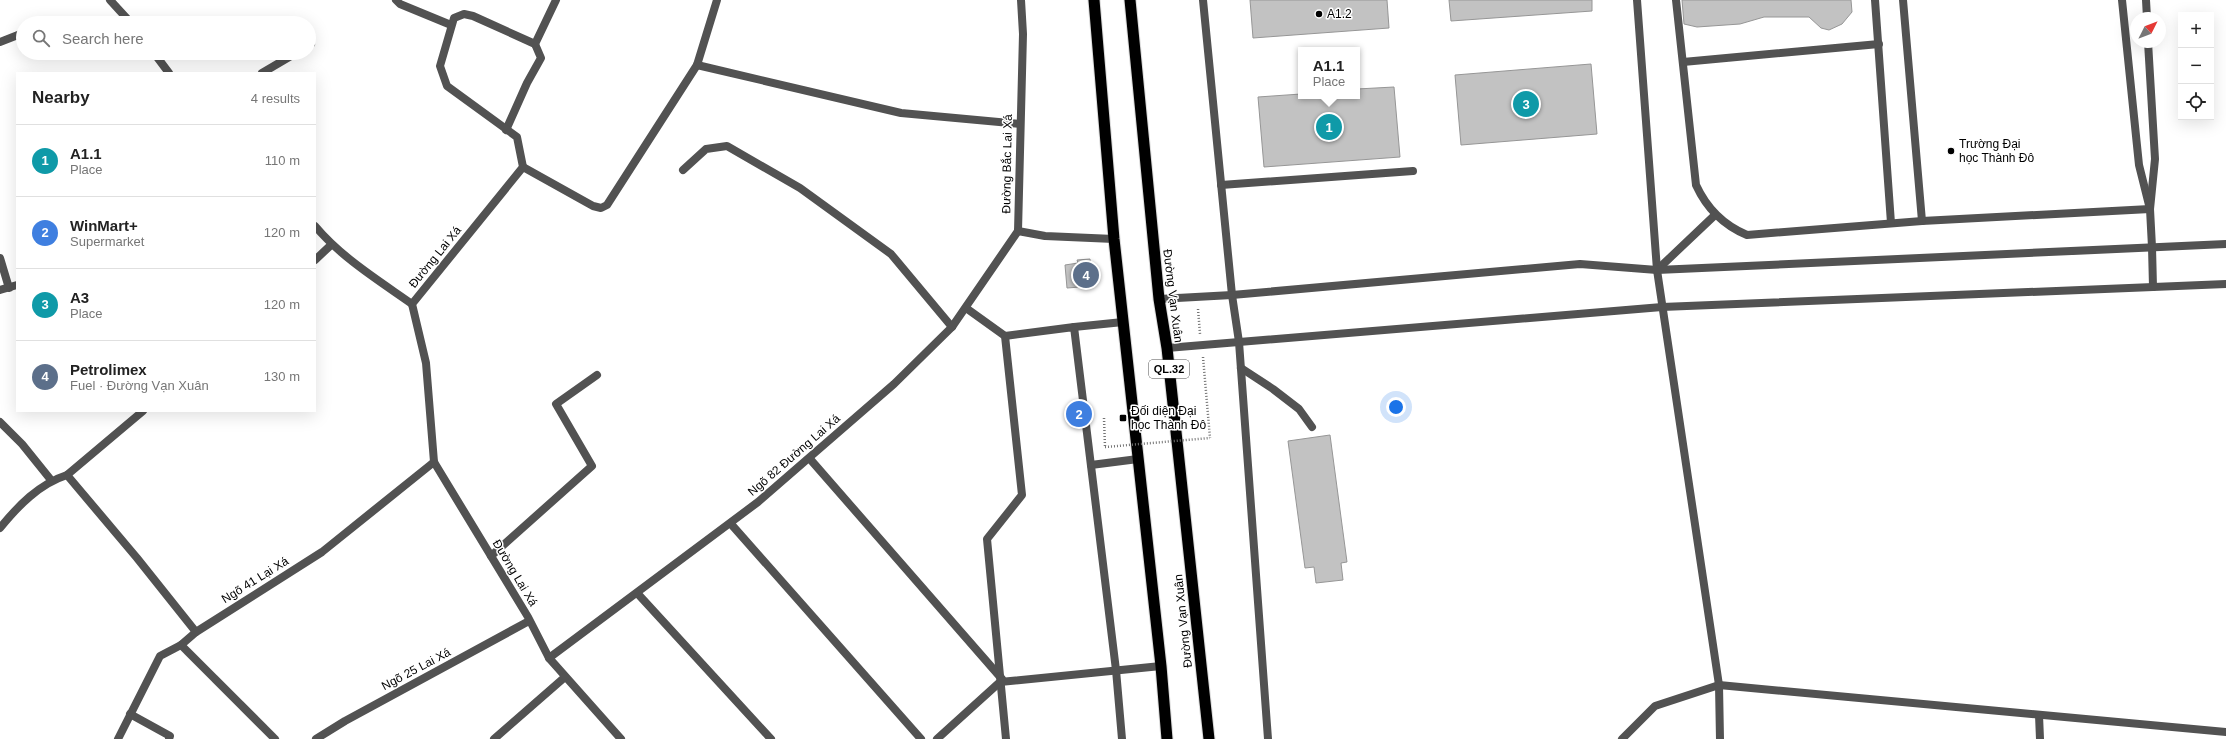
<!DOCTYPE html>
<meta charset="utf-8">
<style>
body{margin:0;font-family:Arial,sans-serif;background:#f6f6f6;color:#222}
.controls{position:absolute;right:12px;top:12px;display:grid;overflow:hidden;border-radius:0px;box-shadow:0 4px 16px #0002}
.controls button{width:36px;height:36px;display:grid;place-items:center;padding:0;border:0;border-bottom:1px solid #e0e0e0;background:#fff;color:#222;font:20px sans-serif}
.compass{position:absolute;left:2130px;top:12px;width:36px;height:36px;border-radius:50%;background:#fff;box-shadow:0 4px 16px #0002;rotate:48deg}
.you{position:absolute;left:1396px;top:407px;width:14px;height:14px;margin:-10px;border:3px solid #fff;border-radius:50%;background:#1a73e8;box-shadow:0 0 0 6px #1a73e833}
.badge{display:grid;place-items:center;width:26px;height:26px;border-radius:50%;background:#000;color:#fff;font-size:13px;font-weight:700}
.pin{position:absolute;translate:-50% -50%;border:2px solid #fff;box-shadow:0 1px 4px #0006}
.popup{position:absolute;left:1298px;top:47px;width:62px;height:52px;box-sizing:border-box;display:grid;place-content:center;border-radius:0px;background:#fff;filter:drop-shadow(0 1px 3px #0005);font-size:13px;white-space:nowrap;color:#767676}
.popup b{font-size:15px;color:#222}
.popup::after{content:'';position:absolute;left:50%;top:100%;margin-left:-8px;border:8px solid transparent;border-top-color:#fff}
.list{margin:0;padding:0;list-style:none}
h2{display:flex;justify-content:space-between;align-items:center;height:52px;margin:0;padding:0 16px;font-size:17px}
h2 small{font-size:13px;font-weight:400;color:#767676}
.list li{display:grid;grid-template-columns:26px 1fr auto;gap:12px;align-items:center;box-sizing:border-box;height:72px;padding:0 16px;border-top:1px solid #e0e0e0}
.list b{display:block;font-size:15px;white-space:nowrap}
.list p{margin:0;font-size:13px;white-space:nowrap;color:#767676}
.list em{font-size:13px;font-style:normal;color:#767676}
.icon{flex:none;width:22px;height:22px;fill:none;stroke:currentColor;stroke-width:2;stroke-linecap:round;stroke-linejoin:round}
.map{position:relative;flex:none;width:2226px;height:739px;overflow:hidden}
.search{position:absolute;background:#fff;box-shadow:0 4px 16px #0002;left:16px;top:16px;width:300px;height:44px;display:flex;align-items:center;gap:10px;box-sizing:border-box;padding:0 14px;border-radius:22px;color:#767676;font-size:15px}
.panel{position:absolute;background:#fff;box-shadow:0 4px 16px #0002;left:16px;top:72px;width:300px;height:340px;border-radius:0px}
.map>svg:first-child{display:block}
.building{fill:#c2c2c2;stroke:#969696}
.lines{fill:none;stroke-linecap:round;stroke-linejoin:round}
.trunk-casing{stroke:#dbdbdb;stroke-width:13}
.path{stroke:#747474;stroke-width:2.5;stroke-dasharray:1 2;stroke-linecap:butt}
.service{stroke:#525252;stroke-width:8}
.minor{stroke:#525252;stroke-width:8}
.trunk{stroke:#000;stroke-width:11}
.path-bridge{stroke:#747474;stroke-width:2.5;stroke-dasharray:1 2;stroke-linecap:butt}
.poi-dot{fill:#000;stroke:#fff;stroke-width:1.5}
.labels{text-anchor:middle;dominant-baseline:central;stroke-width:3;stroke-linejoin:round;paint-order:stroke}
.shield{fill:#fff;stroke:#4c4c4c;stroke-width:1}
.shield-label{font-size:11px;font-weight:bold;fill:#000}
.poi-label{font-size:12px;fill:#000;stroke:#fff;text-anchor:start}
.street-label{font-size:12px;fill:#000;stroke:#fff}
</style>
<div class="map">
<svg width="2226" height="739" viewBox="0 0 2226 739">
<rect width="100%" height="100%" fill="#fff"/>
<!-- building -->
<g class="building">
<polygon points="1250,0 1387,0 1389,28 1253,38"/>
<polygon points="1449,0 1592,0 1592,11 1451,21"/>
<polygon points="1682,0 1851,0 1852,12 1842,24 1829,30 1821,28 1809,17 1764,17 1740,24 1697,27 1684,24"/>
<polygon points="1591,64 1597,134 1461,145 1455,75"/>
<polygon points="1394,87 1400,157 1264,167 1258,97 1301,94 1301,96 1357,96 1357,89"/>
<polygon points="1090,259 1093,286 1067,288 1065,265 1078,263 1077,260"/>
<polygon points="1330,435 1347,562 1341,563 1343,580 1316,583 1314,567 1305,568 1288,441"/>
</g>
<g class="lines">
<!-- trunk casing -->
<g class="trunk-casing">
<g id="trunk">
<polyline points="1094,0 1114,239 1161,666 1167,739"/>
<polyline points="1130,0 1159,299 1167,348 1209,739"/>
</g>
</g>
<!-- path -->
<g class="path">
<polyline points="1198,309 1200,334"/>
<polyline points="1203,357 1210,438"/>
<polyline points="1104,418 1105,447"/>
</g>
<!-- service -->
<g class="service">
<polyline points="110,0 131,23"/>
<polyline points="396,0 400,4 451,25"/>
<path d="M1676 0 1696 185C1707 209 1723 225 1747 235L1922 221 2150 209"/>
<polyline points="1875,0 1891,223"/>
<polyline points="1903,0 1922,221"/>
<polyline points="2122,0 2139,165 2150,209"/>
<polyline points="2146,0 2147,18"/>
<polyline points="2148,42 2155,159 2150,209 2152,247"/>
<polyline points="154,53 169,73"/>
<polyline points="1683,62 1879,44"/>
<polyline points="506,130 527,83 541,58 535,44"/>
<polyline points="1221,185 1413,171"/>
<path d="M315 226C342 258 378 280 412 304"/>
<polyline points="1657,270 1715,215"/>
<polyline points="1241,368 1273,389 1299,409 1312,427"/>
<polyline points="67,475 137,558 196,632 322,552 434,462"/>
<polyline points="130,714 170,736 169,739"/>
<polyline points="1622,739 1655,706 1719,685 2226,732"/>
</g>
<!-- minor -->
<g class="minor">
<polyline points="556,0 535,44 473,16 464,14 454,18 440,66 447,86 517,137 523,167 412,304 426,363 434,462 528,617 549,658 621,739"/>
<polyline points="1203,0 1232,295 1239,342 1268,739"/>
<polyline points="1637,0 1657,270 1719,685 1720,739"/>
<polyline points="0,42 23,33"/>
<polyline points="309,45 311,44"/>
<polyline points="697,65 901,113 1020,124"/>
<polyline points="262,73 296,53"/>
<polyline points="523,167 593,206 601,208 607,205 697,65 717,0"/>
<polyline points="683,170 706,149 727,146 800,188 891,254 952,327"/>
<polyline points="1018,231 1023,34 1021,0"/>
<polyline points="1018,231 1045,236 1114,239"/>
<polyline points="2152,247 2153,287"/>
<polyline points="0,258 9,288"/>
<polyline points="315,260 331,245"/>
<polyline points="0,290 17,285"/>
<polyline points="1159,299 1232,295 1580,264 1657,270 2226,244"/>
<polyline points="966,308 1005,336 1022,495 987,539 1006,739"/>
<polyline points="1074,327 1123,322"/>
<polyline points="1005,336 1074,327 1116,670 1122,739"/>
<polyline points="1167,348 1662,307 2226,284"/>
<polyline points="0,422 22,444 51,480"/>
<polyline points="810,459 1002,679"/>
<polyline points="1091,465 1138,459"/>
<polyline points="731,524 921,739"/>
<path d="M0 528C18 506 39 484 67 475L143 411"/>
<polyline points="491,556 592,466 556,404 597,375"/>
<polyline points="638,594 771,739"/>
<polyline points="181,645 275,739"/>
<polyline points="549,658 758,502 894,384 952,327 1018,231"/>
<polyline points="2039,715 2040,739"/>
<polyline points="118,739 160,656 181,645 196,632"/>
<polyline points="316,739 345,721 529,621"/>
<polyline points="494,739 565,677"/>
<polyline points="937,739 1000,682 1161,666"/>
</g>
<!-- trunk -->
<use href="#trunk" class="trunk"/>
<!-- path-bridge -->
<polyline class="path-bridge" points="1105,447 1210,438"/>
</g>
<!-- markers -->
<g class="poi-dot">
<circle cx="1319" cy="14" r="4"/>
<circle cx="1951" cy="151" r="4"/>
<rect x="1119" y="414" width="8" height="8" rx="2"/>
</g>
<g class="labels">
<!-- shield labels -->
<rect class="shield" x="1149" y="360" width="40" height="18" rx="3"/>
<g class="shield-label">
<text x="1169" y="369">QL.32</text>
</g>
<!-- poi labels -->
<g class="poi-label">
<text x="1327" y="14">A1.2</text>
<text x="1959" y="144">Trường Đại<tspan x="1959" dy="14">học Thành Đô</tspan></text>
<text x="1131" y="411">Đối diện Đại<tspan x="1131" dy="14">học Thành Đô</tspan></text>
</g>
<!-- street labels -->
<g class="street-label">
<text transform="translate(1007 164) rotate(-89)">Đường Bắc Lai Xá</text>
<text transform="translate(435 257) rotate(-51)">Đường Lai Xá</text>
<text transform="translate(1173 296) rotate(83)">Đường Vạn Xuân</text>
<text transform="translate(794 455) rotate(-41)">Ngõ 82 Đường Lai Xá</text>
<text transform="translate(515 573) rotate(59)">Đường Lai Xá</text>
<text transform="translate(255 580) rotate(-32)">Ngõ 41 Lại Xá</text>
<text transform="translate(1183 621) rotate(-96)">Đường Vạn Xuân</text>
<text transform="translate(416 669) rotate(-28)">Ngõ 25 Lai Xá</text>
</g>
</g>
</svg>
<div class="controls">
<button>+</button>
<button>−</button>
<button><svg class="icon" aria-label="locate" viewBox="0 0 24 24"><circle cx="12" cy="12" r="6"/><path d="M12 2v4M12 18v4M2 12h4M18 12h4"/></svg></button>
</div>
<svg class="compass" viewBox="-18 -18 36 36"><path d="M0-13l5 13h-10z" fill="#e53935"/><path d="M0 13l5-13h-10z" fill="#767676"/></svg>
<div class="you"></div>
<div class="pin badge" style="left:1329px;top:127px;background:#0f9aa8">1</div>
<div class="popup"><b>A1.1</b>Place</div>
<div class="pin badge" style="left:1079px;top:414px;background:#3f7fe0">2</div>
<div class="pin badge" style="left:1526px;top:104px;background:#0f9aa8">3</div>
<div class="pin badge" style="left:1086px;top:275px;background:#5c6f8a">4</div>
<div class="search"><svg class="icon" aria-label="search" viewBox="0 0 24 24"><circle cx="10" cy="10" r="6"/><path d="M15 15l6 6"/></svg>Search here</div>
<section class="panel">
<h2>Nearby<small>4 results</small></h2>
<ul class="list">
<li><span class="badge" style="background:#0f9aa8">1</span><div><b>A1.1</b><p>Place</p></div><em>110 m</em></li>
<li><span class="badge" style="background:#3f7fe0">2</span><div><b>WinMart+</b><p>Supermarket</p></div><em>120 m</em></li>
<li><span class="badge" style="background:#0f9aa8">3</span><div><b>A3</b><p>Place</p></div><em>120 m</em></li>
<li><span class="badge" style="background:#5c6f8a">4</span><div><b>Petrolimex</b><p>Fuel · Đường Vạn Xuân</p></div><em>130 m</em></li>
</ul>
</section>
</div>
